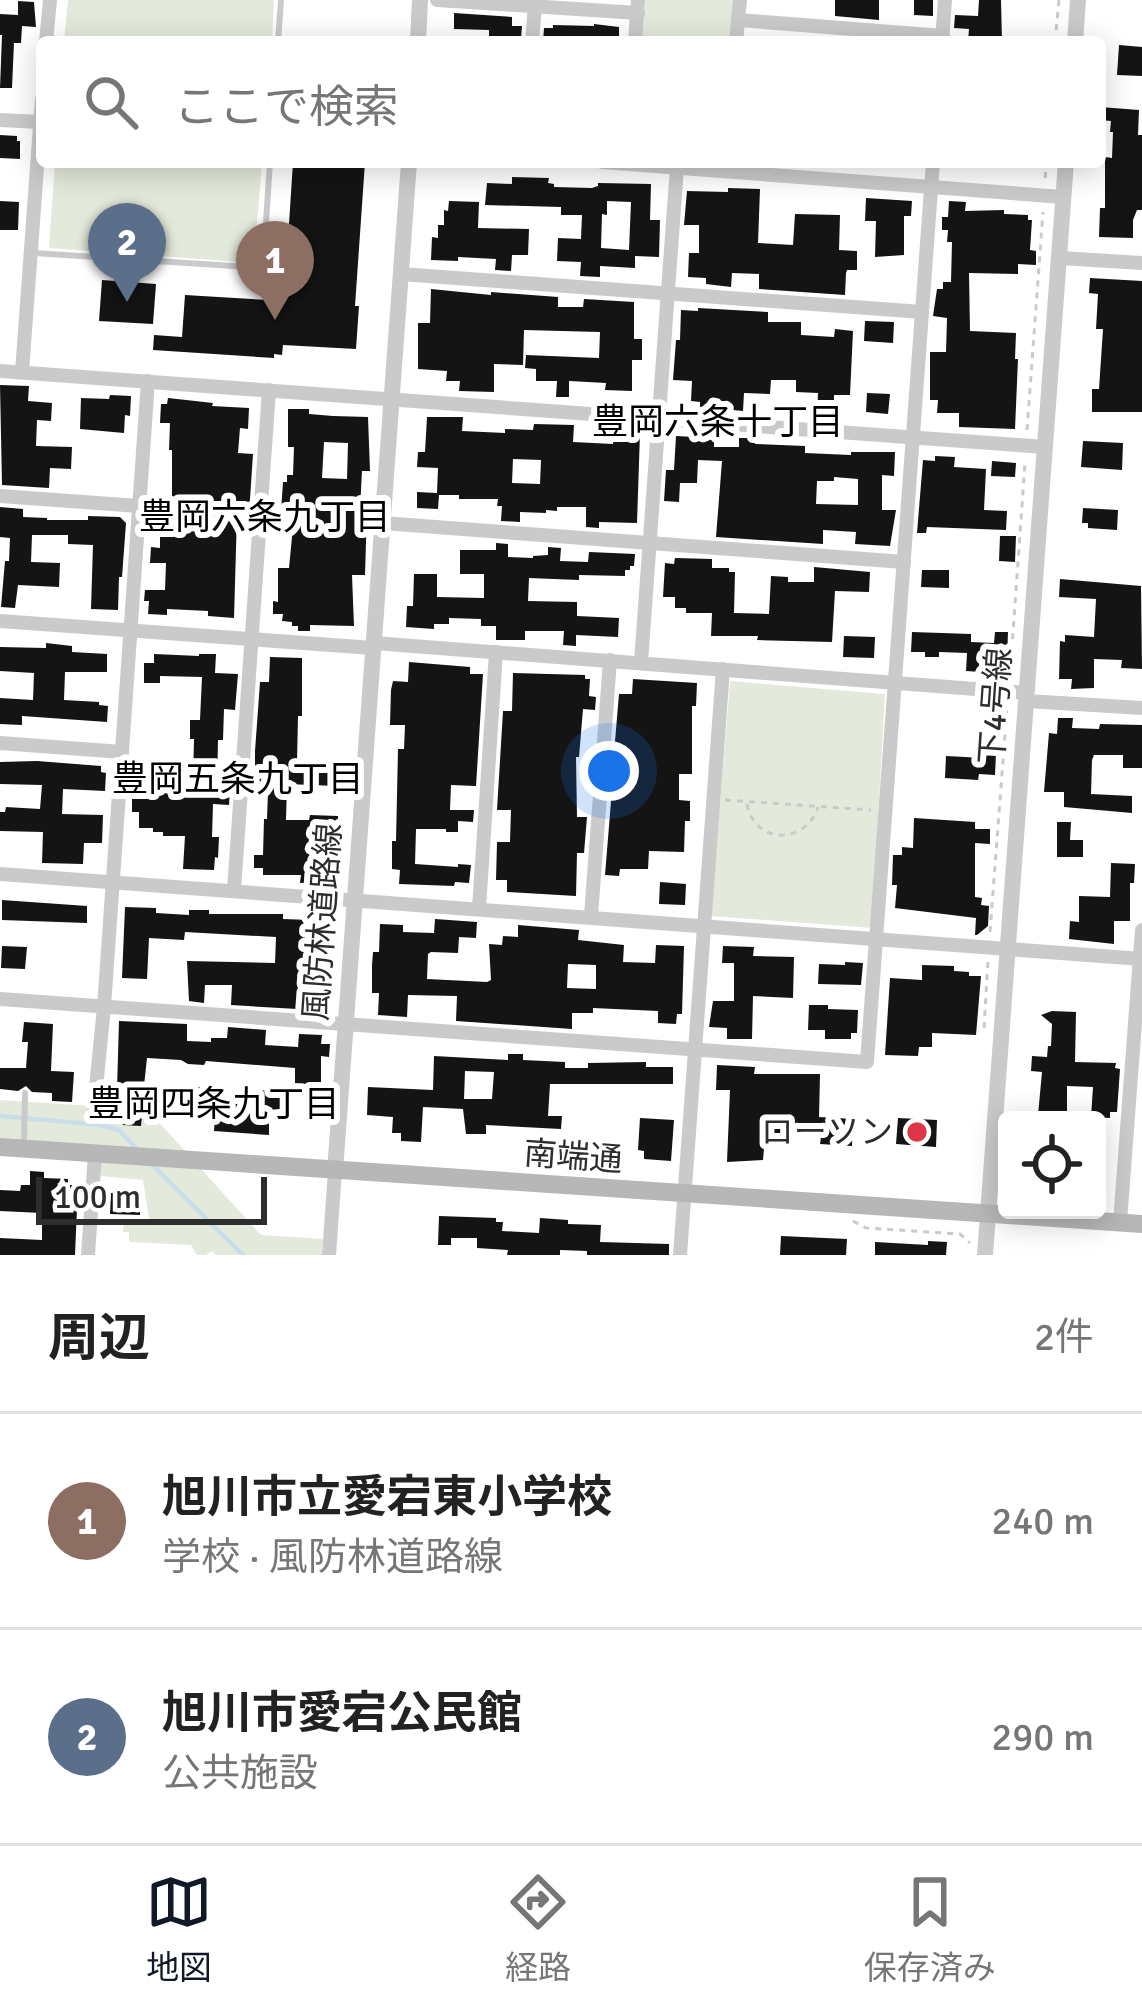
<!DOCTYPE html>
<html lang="ja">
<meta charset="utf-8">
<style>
body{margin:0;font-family:Signika,"Noto Sans JP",sans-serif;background:#f2f2f2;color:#222}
.controls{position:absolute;right:36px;bottom:36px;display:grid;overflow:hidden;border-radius:12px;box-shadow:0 6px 30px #0003}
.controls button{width:108px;height:108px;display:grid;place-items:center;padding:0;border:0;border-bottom:3px solid #e0e0e0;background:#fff;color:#222;font:60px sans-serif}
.scale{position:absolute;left:36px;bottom:30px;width:231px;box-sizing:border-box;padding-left:12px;border:6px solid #2d2d2d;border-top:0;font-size:33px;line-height:42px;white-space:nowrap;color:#2d2d2d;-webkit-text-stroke:9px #fff;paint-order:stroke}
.you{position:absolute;left:609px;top:771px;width:42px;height:42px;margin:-30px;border:9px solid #fff;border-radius:50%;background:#1a73e8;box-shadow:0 0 0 18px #1a73e833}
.badge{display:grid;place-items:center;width:78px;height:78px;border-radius:50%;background:#111827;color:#fff;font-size:39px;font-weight:700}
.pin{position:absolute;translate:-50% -99px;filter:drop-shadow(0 3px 6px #0008)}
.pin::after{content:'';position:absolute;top:63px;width:42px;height:36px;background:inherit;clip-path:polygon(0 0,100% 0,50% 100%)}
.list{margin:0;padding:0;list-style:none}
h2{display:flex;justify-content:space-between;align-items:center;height:156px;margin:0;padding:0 48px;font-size:51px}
h2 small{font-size:39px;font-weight:400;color:#767676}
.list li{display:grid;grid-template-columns:78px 1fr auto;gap:36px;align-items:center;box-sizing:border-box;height:216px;padding:0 48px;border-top:3px solid #e0e0e0}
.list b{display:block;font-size:45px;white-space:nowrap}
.list p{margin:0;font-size:39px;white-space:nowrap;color:#767676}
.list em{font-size:39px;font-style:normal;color:#767676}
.icon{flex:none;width:66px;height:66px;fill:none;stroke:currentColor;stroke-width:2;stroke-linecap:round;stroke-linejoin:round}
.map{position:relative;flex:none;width:1142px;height:1255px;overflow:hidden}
.search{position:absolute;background:#fff;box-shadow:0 6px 30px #0003;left:36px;right:36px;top:36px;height:132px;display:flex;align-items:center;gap:30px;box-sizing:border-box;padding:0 42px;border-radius:12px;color:#767676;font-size:45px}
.sheet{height:588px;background:#fff}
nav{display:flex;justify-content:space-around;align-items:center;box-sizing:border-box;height:168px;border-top:3px solid #e0e0e0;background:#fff;font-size:33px;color:#767676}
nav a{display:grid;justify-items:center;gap:6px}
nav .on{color:#111827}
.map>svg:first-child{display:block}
.green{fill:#e4eadb}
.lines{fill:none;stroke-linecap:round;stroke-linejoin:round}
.stream{stroke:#c8deea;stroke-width:4.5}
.building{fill:#141414;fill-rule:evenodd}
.path{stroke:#cacaca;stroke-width:3;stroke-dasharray:6 6;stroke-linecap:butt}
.service{stroke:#cacaca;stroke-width:6}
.minor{stroke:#cacaca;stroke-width:14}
.tertiary{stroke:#cacaca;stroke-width:16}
.secondary{stroke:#b7b7b7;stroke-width:18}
.poi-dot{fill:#de3548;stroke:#fff;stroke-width:4.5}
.labels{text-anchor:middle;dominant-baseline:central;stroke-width:12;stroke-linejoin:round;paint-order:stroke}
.street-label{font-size:33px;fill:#2d2d2d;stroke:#fff}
.poi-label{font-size:33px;fill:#2d2d2d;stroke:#fff;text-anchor:end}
.neighbourhood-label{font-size:36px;fill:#000;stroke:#fff}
</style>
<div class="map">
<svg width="1142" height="1255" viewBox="0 0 1142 1255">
<rect width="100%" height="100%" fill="#fff"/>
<!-- green -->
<g class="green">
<polygon points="68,0 274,0 272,42 64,42"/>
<polygon points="645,0 734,0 731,42 642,42"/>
<polygon points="55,162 262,162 255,247 239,262 49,248"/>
<polygon points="730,681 885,694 872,928 711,916"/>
<polygon points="0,1100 109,1107 115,1116 156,1119 261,1235 323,1239 322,1255 216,1255 212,1251 206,1255 197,1255 191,1245 129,1242 129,1232 123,1232 124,1220 149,1219 143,1180 101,1176 95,1153 0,1147"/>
</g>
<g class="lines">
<!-- stream -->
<g class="stream">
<polyline points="0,1116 101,1125 119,1130 137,1149"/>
<polyline points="149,1162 243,1255"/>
</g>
</g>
<!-- building -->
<g class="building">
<polygon points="835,0 879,0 879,20 835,16"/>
<polygon points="914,0 933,0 933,16 914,15"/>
<polygon points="979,0 1001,0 1002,42 968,42 969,29 954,28 955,15 978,16"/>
<polygon points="18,1 34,2 36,27 22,26 21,43 14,43 12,88 0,88 2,35 0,35 0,14 18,15"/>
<polygon points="454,13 512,17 512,26 522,26 521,39 489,40 489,30 454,29"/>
<polygon points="594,24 619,27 619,42 543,42 544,28 553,28 553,25 594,26"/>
<polygon points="1119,45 1142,47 1142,76 1117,75"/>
<polygon points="1100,107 1139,110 1138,135 1142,135 1142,210 1137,210 1133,220 1133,238 1099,237 1100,208 1105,208 1105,157 1112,158 1113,132 1110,132 1111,121 1100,120"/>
<polygon points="0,135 17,136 17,141 20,141 20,159 0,158"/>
<polygon points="293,162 365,162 355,306 359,306 356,349 283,345 282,355 274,354 274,358 153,350 154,335 182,337 185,295 284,301"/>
<path d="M512 177 549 178 548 183 554 184V187L592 188 598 186V183L651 184 650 220H660L659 257 635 256V268L600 266V277L580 276 581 262 557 261 558 238 581 239 582 215H561V207L485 205 487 183 512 184ZM607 201 631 202 629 250 601 248 602 214 607 215Z"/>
<polygon points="728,188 760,189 758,243 793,245 795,214 840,215 839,250 857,251 857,270 847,270 846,273 845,295 759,289 759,274 732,273 731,287 706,284 706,278 688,277 689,253 699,253 699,225 684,225 687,191 728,192"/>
<polygon points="866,198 912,201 911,216 904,216 904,255 875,257 876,221 865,221"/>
<polygon points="0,201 19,202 18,230 0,230"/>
<polygon points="449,201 479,202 478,228 529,229 528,255 512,255 511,271 495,270 496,259 458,257 458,261 431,260 432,237 438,238 438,225 444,225 444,210 448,211"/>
<polygon points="949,201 966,202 965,211 1004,210 1004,214 1028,215 1028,220 1032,220 1030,250 1036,251 1036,265 1018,264 1018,274 969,273 970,331 1016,333 1015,359 1018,359 1015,429 959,427 959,413 937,413 938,400 930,400 930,352 946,352 947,318 933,316 937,289 943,289 943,282 951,282 952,242 947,242 948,230 942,230 942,217 948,217"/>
<polygon points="1090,278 1142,281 1142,412 1092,412 1092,389 1099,389 1103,329 1096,329 1098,294 1089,293"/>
<polygon points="102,280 156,284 153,324 99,321"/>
<polygon points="431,289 491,295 491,292 558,297 558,307 583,307 584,299 634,302 634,339 642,339 642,360 632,360 632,391 605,390 606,383 569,381 569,397 556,397 557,381 536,381 536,369 525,368 526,355 599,358 600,332 524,330 523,365 494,364 494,392 459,391 460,381 446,381 447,371 418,369 418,323 430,323"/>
<polygon points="698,308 768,312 768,322 801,322 801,335 834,337 835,329 853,331 850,395 834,395 834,416 817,415 818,393 796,392 796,380 771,380 770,394 744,393 743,411 700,407 700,402 691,401 692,381 673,380 676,340 680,340 681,310 698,311"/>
<polygon points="865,321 894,322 893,343 864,341"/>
<polygon points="0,385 29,386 28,401 52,403 51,421 37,420 36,446 72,447 71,469 50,468 49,488 2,485"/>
<polygon points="867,393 890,394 888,414 866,412"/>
<polygon points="110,395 131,396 130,416 125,415 124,433 80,429 81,398 109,399"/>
<polygon points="168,398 213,403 212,406 249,408 248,429 240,428 238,453 253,454 249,514 237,514 234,618 208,616 208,611 167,609 167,615 148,614 149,601 144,601 145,590 165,590 166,563 150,563 151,547 160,548 160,509 154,509 154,496 172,497 172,450 169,450 170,423 160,423 161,404 167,404"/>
<path d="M288 409H309V414L333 416 368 417 370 471H362L360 509H367L365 575H352L354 626 310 625V631H298V626H292V622L282 621 283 614H273V601L278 602V568H289L292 537 293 512H281L283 482H287V475H293L294 447H288ZM324 442 348 443 347 479 322 478Z"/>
<path d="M427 417H463L462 431 505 433V429L533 430 534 424 574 425 573 442 613 444 614 431 640 433 637 523 599 522V528L586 527V507H557V511L546 510V513L520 512V522L501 521 502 506H497L498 499H459V495H439L438 509 417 508V492L437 493 438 468 417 467 418 452H425ZM513 459 541 460 540 484 512 483Z"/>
<path d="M676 436 714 438V447H739V438H755V444L805 446V453L851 455V452H895L894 476 882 475V510H896L890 546 855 544 856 532 823 530V544L716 537 722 461 698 460 697 483H680L679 502 664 501 666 470H674ZM834 477 858 479V505L816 504 817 481H834Z"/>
<polygon points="1083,441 1123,443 1122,470 1081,467"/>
<polygon points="935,456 955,457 954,467 986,469 984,510 1007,511 1006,530 927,527 926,533 917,533 923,460 935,461"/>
<polygon points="992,461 1016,463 1015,477 991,476"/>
<polygon points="0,507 23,509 23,517 47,518 47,520 88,520 88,516 120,517 126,523 122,577 119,577 118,610 91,609 93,545 68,544 68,535 32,535 31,562 60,563 59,587 18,585 15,608 1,607 5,561 9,561 10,538 0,537"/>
<polygon points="1083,508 1118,510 1117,530 1088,528 1088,523 1082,523"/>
<polygon points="1000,536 1016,536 1015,562 999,561"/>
<polygon points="496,543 508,544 508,557 533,558 533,556 548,555 548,547 561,548 560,561 588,562 589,552 635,554 634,566 630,566 630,570 625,570 625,576 579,575 579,580 529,578 528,601 577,602 577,616 619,618 618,637 576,635 576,646 563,645 564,631 525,631 525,640 496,640 496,626 481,626 481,619 449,618 449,624 434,624 434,629 406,627 407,606 413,606 414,574 437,574 437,597 484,598 484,574 460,574 460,550 496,550"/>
<polygon points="675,558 712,559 712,568 729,568 729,572 735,572 734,613 769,614 771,576 788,577 788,582 814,582 814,567 870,572 869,592 835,591 832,642 757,640 758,636 711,636 712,613 686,613 686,608 675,608 675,597 663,597 665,563 674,564"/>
<polygon points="922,570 949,570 949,588 921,587"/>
<polygon points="1060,579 1141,586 1142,669 1121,668 1122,660 1094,659 1094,688 1071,689 1072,679 1059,679 1060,641 1065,642 1065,635 1094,637 1096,599 1059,597"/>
<polygon points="912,632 971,634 971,642 994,643 995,632 1008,632 1007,660 981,662 981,672 966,671 967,653 939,652 939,657 925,657 925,652 911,652"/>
<polygon points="844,636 875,637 874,658 843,657"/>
<polygon points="46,643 72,646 72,652 107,654 107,672 65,672 64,700 99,702 99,705 108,706 107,722 22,716 22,725 0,724 0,698 33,700 34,673 0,671 0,647 46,648"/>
<polygon points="154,654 199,656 199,654 216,654 215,673 238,674 235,710 224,709 223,740 218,740 217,787 230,787 229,805 213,804 212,837 219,837 218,858 215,857 214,870 183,869 185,836 163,836 163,832 153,832 153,828 139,828 139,812 132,812 132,799 143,799 144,777 193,780 194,739 190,739 190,720 200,720 202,677 160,676 160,683 144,683 144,663 154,663"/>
<polygon points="270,657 302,658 302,716 298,716 297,762 337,763 336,786 287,784 286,820 309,820 310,815 338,816 338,837 332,836 330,882 300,883 301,875 263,875 263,868 254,868 254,855 263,855 264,819 267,819 268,791 255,790 255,751 260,682 269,682"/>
<polygon points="409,662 470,667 470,674 483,674 476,786 451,785 450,810 474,810 473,822 458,821 458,832 446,832 446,829 416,829 415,864 458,867 458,864 471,865 469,883 455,882 454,886 399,884 400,870 392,869 392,841 396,841 398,749 404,749 405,725 390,725 391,690 393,681 408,682"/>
<polygon points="513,673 585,675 585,679 590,679 589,696 596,697 595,710 583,709 579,757 576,757 577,817 587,817 584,853 577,853 576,896 507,892 507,880 496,880 497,842 510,842 511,810 497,810 503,711 512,711"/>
<polygon points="633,679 697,683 696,706 692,706 692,774 679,774 679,800 690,801 690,821 685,821 684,852 649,851 648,869 620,869 619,876 605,875 613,777 618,777 618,753 614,753 619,694 632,694"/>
<polygon points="1058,718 1073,718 1072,728 1099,729 1100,724 1142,725 1142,768 1123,768 1123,755 1094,755 1092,760 1091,794 1132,796 1132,813 1064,807 1064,792 1044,792 1049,733 1057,734"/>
<polygon points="984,753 996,753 995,775 979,774 978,780 945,778 946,756 984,758"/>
<polygon points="0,762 37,761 101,766 101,772 106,773 105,791 63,789 62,814 103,815 102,843 84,843 83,864 42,863 43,832 0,831 0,812 5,812 6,807 40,809 42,785 0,784"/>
<polygon points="914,818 975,822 975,829 990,829 990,844 975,843 975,897 982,898 981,905 989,906 988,926 977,935 975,935 976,918 895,908 897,885 892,885 893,855 902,855 902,847 913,848"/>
<polygon points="1057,822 1071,822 1070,840 1083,840 1083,857 1057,857"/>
<polygon points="1111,863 1135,864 1134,883 1130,883 1130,921 1114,921 1114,944 1069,939 1070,921 1079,922 1079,896 1110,897"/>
<polygon points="660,882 686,884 685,905 659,904"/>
<polygon points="2,900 87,906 87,923 2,920"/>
<polygon points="125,907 156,908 156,913 189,915 189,910 209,910 209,914 283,914 283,919 339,921 338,935 326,934 326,942 308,941 307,982 329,982 328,1003 297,1003 297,1009 231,1005 232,985 205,985 204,1003 189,1001 187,961 275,963 276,937 185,932 184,940 149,938 147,979 122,978"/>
<path d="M435 919 477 922 476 938 459 937 458 953 431 952 428 954 427 979 487 982 491 980 489 944 502 945 503 936 518 937V925L579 930 578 940 624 945 623 962 655 963 656 945 684 946 682 1014H677L676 1024 658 1023V1011L593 1008V1013H572V1029L456 1021 457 996 408 995 407 1017 378 1015 379 993H372V965L373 952H379L380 924 403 925V932L434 933ZM568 964 596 965V989L567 988Z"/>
<polygon points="2,946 27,947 25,969 1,968"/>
<polygon points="723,946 754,947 753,956 794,957 793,998 753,996 752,1039 727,1039 727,1028 709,1027 713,1001 734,1001 734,963 722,963"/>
<polygon points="845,962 863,963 861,985 818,984 819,964 845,965"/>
<polygon points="922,965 954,966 954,971 969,972 969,976 981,976 976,1035 932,1033 932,1047 919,1047 918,1056 885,1055 890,978 922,980"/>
<polygon points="809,1005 828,1005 828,1009 858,1010 857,1033 851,1033 851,1039 825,1039 825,1030 808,1030"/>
<polygon points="1052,1011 1076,1012 1075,1062 1116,1063 1115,1068 1120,1069 1117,1112 1110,1112 1110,1118 1091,1117 1093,1087 1067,1086 1067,1116 1038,1115 1042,1072 1031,1071 1032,1056 1047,1057 1048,1046 1051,1046 1052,1024 1041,1015"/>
<polygon points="119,1021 187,1024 187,1041 211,1042 211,1038 227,1038 228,1027 266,1030 265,1045 298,1047 299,1034 322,1035 321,1044 330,1044 329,1057 321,1056 321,1087 316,1087 316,1097 295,1095 295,1068 206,1061 204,1065 188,1064 181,1060 147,1058 144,1086 203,1087 202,1102 239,1104 240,1090 290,1091 290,1108 269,1110 269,1135 214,1131 215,1116 171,1113 171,1118 142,1116 141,1126 123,1125 124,1095 121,1095 122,1089 117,1089"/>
<polygon points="24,1022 53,1024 51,1071 74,1072 72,1102 52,1101 52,1093 32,1092 26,1086 18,1091 0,1089 0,1068 26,1068 28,1042 22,1042"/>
<path d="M508 1054H523V1060L565 1062V1068H588V1063L646 1062V1067H673V1084H550L548 1116H562L561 1129 486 1125V1134H466L463 1109 423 1107 421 1142 401 1141V1133H392L393 1117 367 1115 368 1087 433 1090 434 1056 508 1060ZM465 1071 494 1072 492 1099H464Z"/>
<polygon points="717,1065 755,1067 754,1074 820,1074 819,1117 853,1119 852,1146 820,1144 821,1137 783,1135 782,1139 765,1138 763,1160 727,1162 730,1090 716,1090"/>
<polygon points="640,1118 674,1120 671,1161 644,1159 644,1151 638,1150"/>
<polygon points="898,1118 937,1120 936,1147 896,1144"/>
<polygon points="30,1171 44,1172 44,1178 68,1179 68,1185 78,1185 75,1255 0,1255 0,1238 42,1240 42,1213 0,1211 0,1190 20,1191 21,1185 30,1185"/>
<polygon points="111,1193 141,1194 140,1215 110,1214"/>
<polygon points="439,1216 496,1218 496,1222 503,1222 502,1231 539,1233 540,1218 568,1220 568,1224 601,1225 600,1242 669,1244 669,1255 587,1255 587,1251 560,1250 560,1255 507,1255 508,1250 477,1248 477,1238 451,1238 451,1245 438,1245"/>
<polygon points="781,1236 847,1239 846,1255 780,1255"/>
<polygon points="928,1241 947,1242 946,1255 875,1255 875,1242 928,1245"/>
</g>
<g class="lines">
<!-- path -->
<g class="path">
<polyline points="1055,42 1059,0"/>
<polyline points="1045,178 1047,162"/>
<polyline points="1027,430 1043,212"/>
<polyline points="1010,675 1025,463"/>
<polyline points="725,800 871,810"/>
<path d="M747 804C754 845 806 845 818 807"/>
<polyline points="990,932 1007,708"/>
<polyline points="984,1028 988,960"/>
<polyline points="853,1221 866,1228 960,1234 970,1243"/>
</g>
<!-- service -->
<g class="service">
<polyline points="278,42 281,0"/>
<polyline points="34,253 263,268 270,162"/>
<polyline points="24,1143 25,1093"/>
</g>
<!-- minor -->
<g class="minor">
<polyline points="437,0 638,13"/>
<polyline points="738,20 943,36"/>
<polyline points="46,42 50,0"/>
<polyline points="532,42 535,5"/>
<polyline points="635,42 638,0"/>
<polyline points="736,42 740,0"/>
<polyline points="942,42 945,0"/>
<polyline points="0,120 40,122"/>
<polyline points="602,162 1063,197"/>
<polyline points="1060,258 1142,263"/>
<polyline points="401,274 922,312"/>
<polyline points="0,371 1045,447"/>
<polyline points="22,372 42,99"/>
<polyline points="0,496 139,506"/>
<polyline points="382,523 904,562"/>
<polyline points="0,621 373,648"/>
<polyline points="374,643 1027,693"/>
<polyline points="641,662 677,167"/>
<polyline points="1027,701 1142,708"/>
<polyline points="0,743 122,752"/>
<polyline points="0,874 1142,959"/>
<polyline points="234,890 269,390"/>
<polyline points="479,908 496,652"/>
<polyline points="591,916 610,660"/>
<polyline points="0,999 867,1062 933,162"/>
<polyline points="94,1108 104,1007 148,381"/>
<polyline points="1120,1222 1142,930"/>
<polyline points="88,1255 95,1154"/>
<polyline points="329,1255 335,1171"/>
<polyline points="680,1255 723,669"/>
</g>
<!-- tertiary -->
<g class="tertiary">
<polyline points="418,42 420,0"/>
<polyline points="1075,42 1078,0"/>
<polyline points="335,1171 409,162"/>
<polyline points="985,1255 1066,162"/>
</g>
<!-- secondary -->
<polyline class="secondary" points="0,1147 1142,1224"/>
</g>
<!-- markers -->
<circle class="poi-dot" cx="917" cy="1132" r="12"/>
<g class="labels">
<!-- street labels -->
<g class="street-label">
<text transform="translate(996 706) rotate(-86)">下4号線</text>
<text transform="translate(323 922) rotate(-86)">風防林道路線</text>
<text transform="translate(573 1157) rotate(4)">南端通</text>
</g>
<!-- poi labels -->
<g class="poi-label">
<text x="893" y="1132">ローソン</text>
</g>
<!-- neighbourhood labels -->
<g class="neighbourhood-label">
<text x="718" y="422">豊岡六条十丁目</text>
<text x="265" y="517">豊岡六条九丁目</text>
<text x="238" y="779">豊岡五条九丁目</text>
<text x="214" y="1104">豊岡四条九丁目</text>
</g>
</g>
</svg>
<div class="controls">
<button><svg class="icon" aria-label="locate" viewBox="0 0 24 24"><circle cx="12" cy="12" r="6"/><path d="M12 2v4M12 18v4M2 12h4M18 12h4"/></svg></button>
</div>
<div class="scale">100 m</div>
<div class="you"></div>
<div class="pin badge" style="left:275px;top:320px;background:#8d6e63">1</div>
<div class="pin badge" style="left:127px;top:302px;background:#5c6f8a">2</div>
<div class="search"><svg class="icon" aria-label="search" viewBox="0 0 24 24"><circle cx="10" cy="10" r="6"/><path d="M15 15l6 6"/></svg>ここで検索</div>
</div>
<section class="sheet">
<h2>周辺<small>2件</small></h2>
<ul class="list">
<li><span class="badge" style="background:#8d6e63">1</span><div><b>旭川市立愛宕東小学校</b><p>学校 · 風防林道路線</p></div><em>240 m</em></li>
<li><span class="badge" style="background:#5c6f8a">2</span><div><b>旭川市愛宕公民館</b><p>公共施設</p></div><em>290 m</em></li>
</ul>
</section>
<nav>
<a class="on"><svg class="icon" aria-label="map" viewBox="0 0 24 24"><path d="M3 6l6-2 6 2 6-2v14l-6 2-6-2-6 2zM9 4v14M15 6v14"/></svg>地図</a>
<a><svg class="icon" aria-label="directions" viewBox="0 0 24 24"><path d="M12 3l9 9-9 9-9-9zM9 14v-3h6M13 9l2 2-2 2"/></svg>経路</a>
<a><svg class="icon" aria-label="saved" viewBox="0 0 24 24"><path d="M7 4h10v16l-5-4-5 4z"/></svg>保存済み</a>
</nav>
